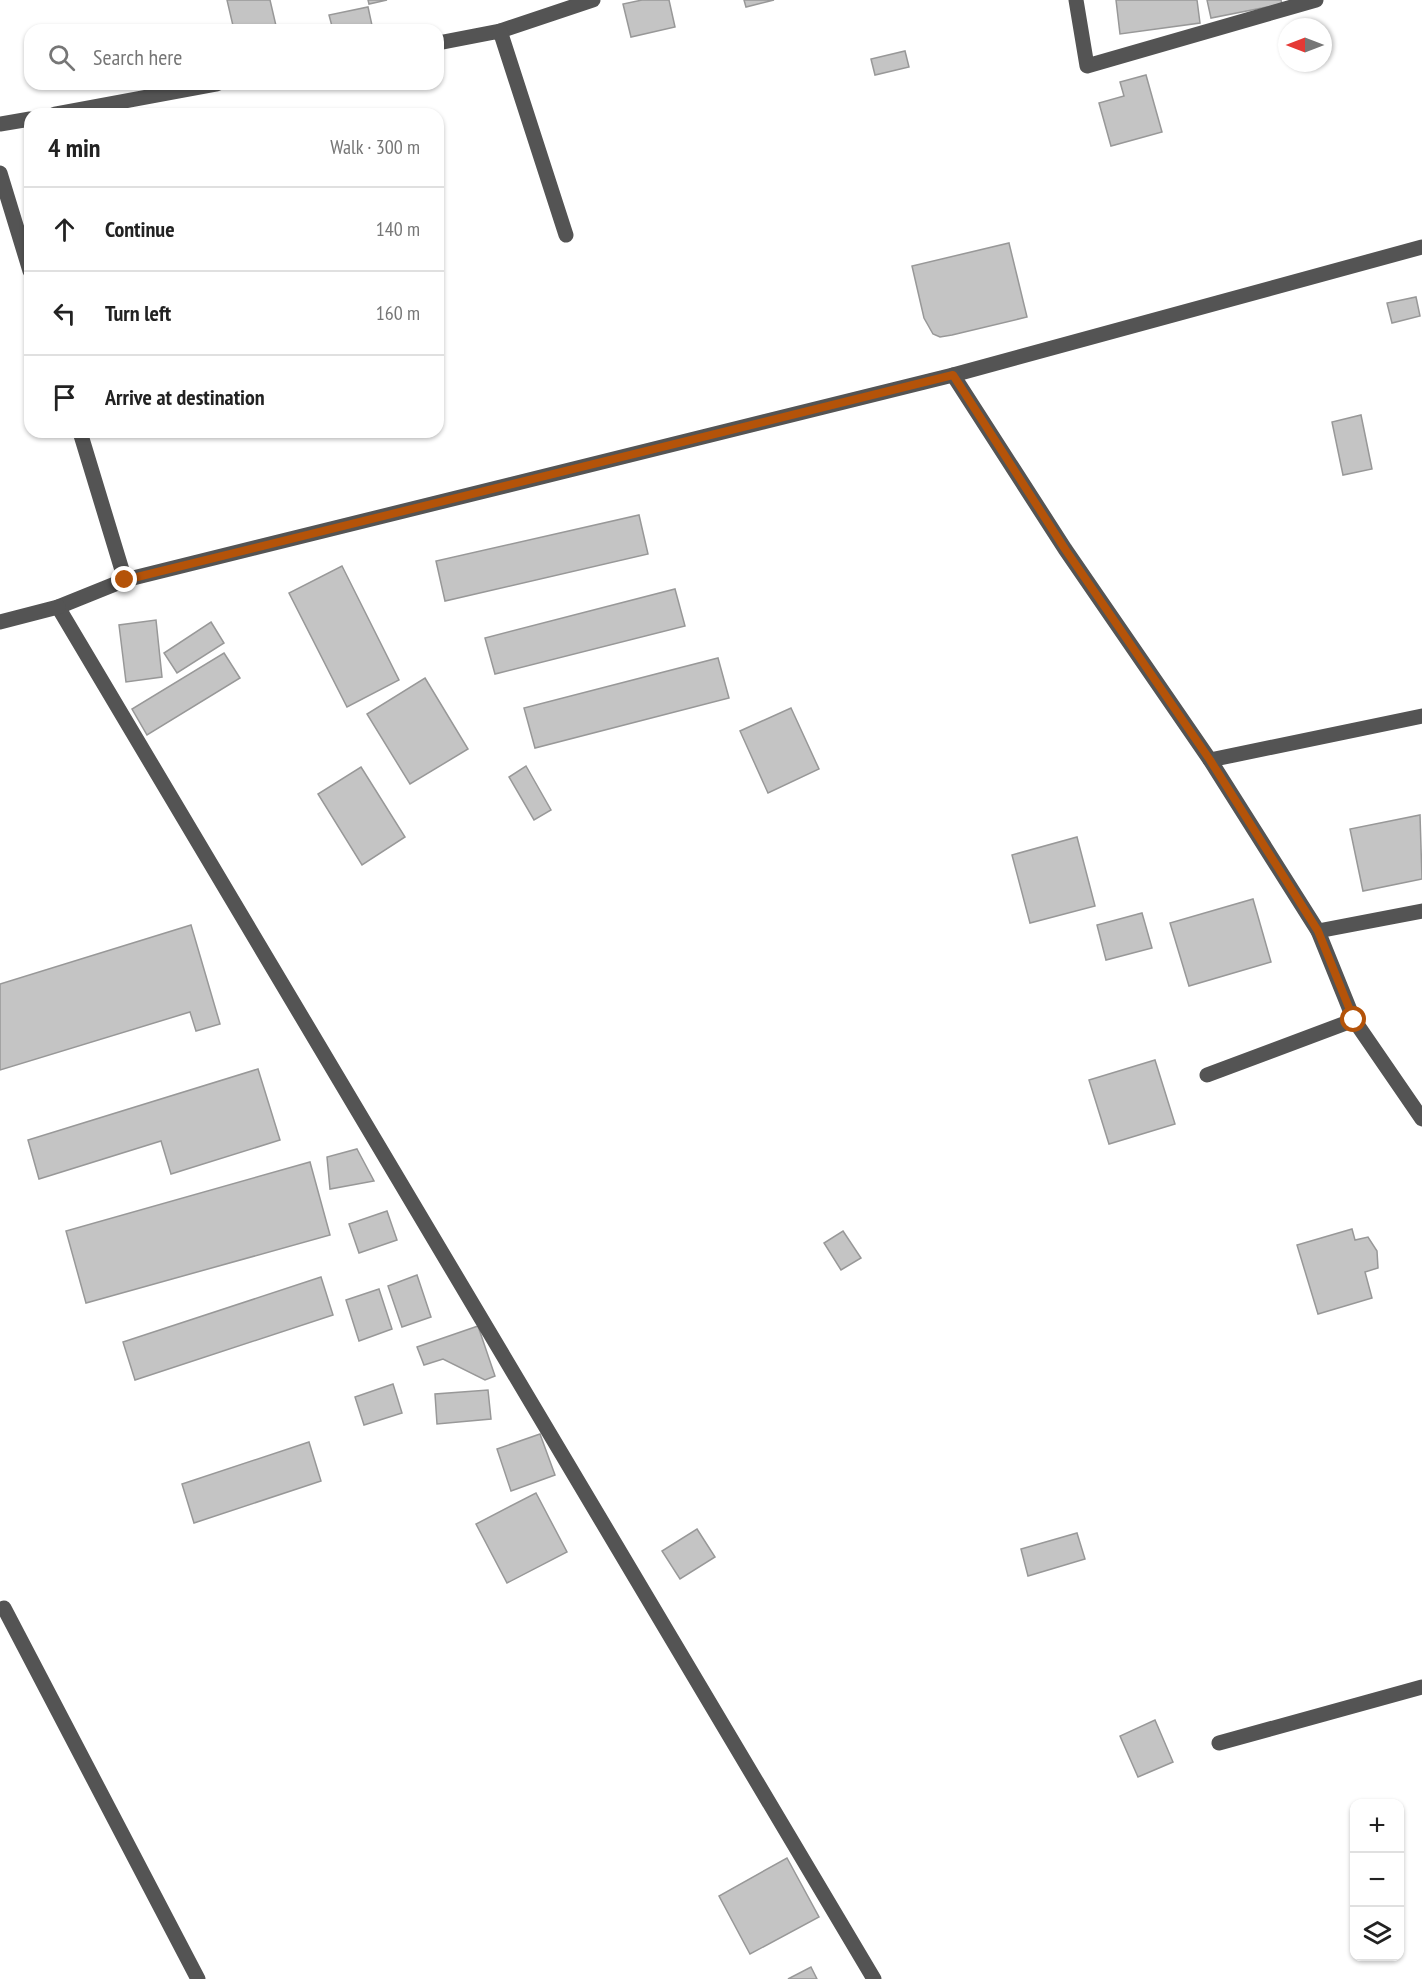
<!DOCTYPE html>
<meta charset="utf-8">
<style>
body{margin:0;font-family:"PT Sans Narrow",sans-serif;background:#f2f2f2;color:#222}
.controls{position:absolute;right:18px;bottom:18px;display:grid;overflow:hidden;border-radius:12px;box-shadow:0 2px 4px #0004}
.controls button{width:54px;height:54px;display:grid;place-items:center;padding:0;border:0;border-bottom:2px solid #e0e0e0;background:#fff;color:#222;font:30px sans-serif}
.compass{position:absolute;left:1278px;top:18px;width:54px;height:54px;border-radius:50%;background:#fff;box-shadow:0 2px 4px #0004;rotate:270deg}
.stop{position:absolute;width:18px;height:18px;margin:-14px;border:4px solid #b45309;border-radius:50%;background:#fff}
.stop.end{background:#b45309;border-color:#fff;box-shadow:0 2px 6px #0008}
.list{margin:0;padding:0;list-style:none}
h2{display:flex;justify-content:space-between;align-items:center;height:78px;margin:0;padding:0 24px;font-size:26px}
h2 small{font-size:20px;font-weight:400;color:#767676}
.list li{display:grid;grid-template-columns:39px 1fr auto;gap:18px;align-items:center;box-sizing:border-box;height:84px;padding:0 24px;border-top:2px solid #e0e0e0}
.list b{display:block;font-size:22px;white-space:nowrap}
.list em{font-size:20px;font-style:normal;color:#767676}
.icon{flex:none;width:33px;height:33px;fill:none;stroke:currentColor;stroke-width:2;stroke-linecap:round;stroke-linejoin:round}
.map{position:relative;flex:none;width:1422px;height:1979px;overflow:hidden}
.search{position:absolute;background:#fff;box-shadow:0 2px 4px #0004;left:24px;top:24px;width:420px;height:66px;display:flex;align-items:center;gap:15px;box-sizing:border-box;padding:0 21px;border-radius:18px;color:#767676;font-size:22px}
.panel{position:absolute;background:#fff;box-shadow:0 2px 4px #0004;left:24px;top:108px;width:420px;height:330px;border-radius:18px}
.map>svg:first-child{display:block}
.building{fill:#c4c4c4;stroke:#989898;stroke-width:1.5}
.lines{fill:none;stroke-linecap:round;stroke-linejoin:round}
.minor{stroke:#545454;stroke-width:15}
.route{stroke:#b45309;stroke-width:8}
</style>
<div class="map">
<svg width="1422" height="1979" viewBox="0 0 1422 1979">
<rect width="100%" height="100%" fill="#fff"/>
<!-- building -->
<g class="building">
<polygon points="227,0 270,0 277,30 234,30"/>
<polygon points="368,0 387,0 369,4"/>
<polygon points="642,0 669,0 675,27 631,37 623,4"/>
<polygon points="744,0 774,0 746,7"/>
<polygon points="1116,0 1197,0 1200,23 1120,34"/>
<polygon points="1207,0 1281,0 1282,4 1211,18"/>
<polygon points="368,7 373,30 333,30 329,15"/>
<polygon points="905,51 909,67 875,75 871,59"/>
<polygon points="1146,75 1162,132 1111,146 1099,103 1124,96 1120,82"/>
<polygon points="1009,243 1027,317 952,335 940,337 933,334 924,318 912,266"/>
<polygon points="1416,297 1420,316 1392,323 1387,303"/>
<polygon points="1361,415 1372,469 1343,475 1332,422"/>
<polygon points="639,515 648,554 445,601 436,561"/>
<polygon points="342,566 399,680 347,707 289,593"/>
<polygon points="675,589 685,626 495,674 485,638"/>
<polygon points="156,620 162,677 126,682 119,625"/>
<polygon points="211,622 224,643 177,673 164,653"/>
<polygon points="224,653 240,678 147,735 132,709"/>
<polygon points="718,658 729,698 535,748 524,708"/>
<polygon points="425,678 468,749 410,784 367,714"/>
<polygon points="791,708 819,769 768,793 740,731"/>
<polygon points="526,766 551,810 534,820 509,777"/>
<polygon points="361,767 405,837 362,865 318,794"/>
<polygon points="1420,815 1422,879 1363,891 1350,829"/>
<polygon points="1077,837 1095,906 1030,923 1012,855"/>
<polygon points="1253,899 1271,962 1189,986 1170,923"/>
<polygon points="1142,913 1152,948 1106,960 1097,925"/>
<polygon points="191,925 220,1024 196,1031 190,1012 0,1070 0,984"/>
<polygon points="1155,1060 1175,1124 1109,1144 1089,1080"/>
<polygon points="258,1069 280,1140 171,1174 161,1141 39,1179 28,1140"/>
<polygon points="357,1149 374,1181 330,1189 327,1157"/>
<polygon points="310,1162 330,1235 86,1303 66,1231"/>
<polygon points="387,1211 397,1240 359,1253 349,1224"/>
<polygon points="1352,1229 1355,1240 1368,1237 1377,1251 1378,1268 1365,1272 1372,1298 1318,1314 1297,1245"/>
<polygon points="843,1231 861,1258 841,1270 824,1243"/>
<polygon points="417,1275 431,1317 402,1327 388,1286"/>
<polygon points="321,1277 333,1315 135,1380 123,1342"/>
<polygon points="379,1289 392,1329 359,1341 346,1300"/>
<polygon points="478,1326 495,1376 485,1380 443,1359 424,1365 417,1347"/>
<polygon points="393,1384 402,1413 364,1425 355,1397"/>
<polygon points="488,1390 491,1419 437,1424 435,1394"/>
<polygon points="540,1434 555,1475 511,1491 497,1449"/>
<polygon points="309,1442 321,1481 194,1523 182,1484"/>
<polygon points="536,1493 567,1552 507,1583 476,1524"/>
<polygon points="697,1529 715,1557 680,1579 662,1551"/>
<polygon points="1077,1533 1085,1559 1028,1576 1021,1549"/>
<polygon points="1155,1720 1173,1762 1138,1777 1120,1736"/>
<polygon points="787,1858 819,1917 750,1954 719,1896"/>
<polygon points="811,1967 817,1979 788,1979"/>
</g>
<g class="lines">
<!-- minor -->
<g class="minor">
<polyline points="1076,0 1087,66 1316,0"/>
<polyline points="500,31 593,0"/>
<polyline points="438,43 500,31 566,235"/>
<polyline points="55,114 217,84"/>
<polyline points="0,124 30,119"/>
<polyline points="0,173 30,271"/>
<polyline points="1422,247 953,375 1065,549 1210,760 1318,931 1354,1020 1422,1119"/>
<polyline points="80,432 125,580 953,375"/>
<polyline points="125,580 58,607 874,1979"/>
<polyline points="0,622 58,607"/>
<polyline points="1210,760 1422,716"/>
<polyline points="1318,931 1422,911"/>
<polyline points="1207,1075 1354,1020"/>
<polyline points="4,1608 198,1979"/>
<polyline points="1219,1743 1422,1687"/>
</g>
</g>
<g class="lines">
<!-- route -->
<polyline class="route" points="125,580 953,375 1065,549 1210,760 1318,931 1354,1020"/>
</g>
</svg>
<div class="controls">
<button>+</button>
<button>−</button>
<button><svg class="icon" aria-label="layers" viewBox="0 0 24 24"><path d="M12 4l9 5-9 5-9-5zM3 14l9 5 9-5"/></svg></button>
</div>
<svg class="compass" viewBox="-18 -18 36 36"><path d="M0-13l5 13h-10z" fill="#e53935"/><path d="M0 13l5-13h-10z" fill="#767676"/></svg>
<div class="stop" style="left:1354px;top:1020px"></div>
<div class="stop end" style="left:125px;top:580px"></div>
<div class="search"><svg class="icon" aria-label="search" viewBox="0 0 24 24"><circle cx="10" cy="10" r="6"/><path d="M15 15l6 6"/></svg>Search here</div>
<section class="panel">
<h2>4 min<small>Walk · 300 m</small></h2>
<ul class="list">
<li><svg class="icon" aria-label="ahead" viewBox="0 0 24 24"><path d="M12 20V5M6 11l6-6 6 6"/></svg><div><b>Continue</b></div><em>140 m</em></li>
<li><svg class="icon" aria-label="left" viewBox="0 0 24 24"><path d="M17 20v-9H6M10 6l-5 5 5 5"/></svg><div><b>Turn left</b></div><em>160 m</em></li>
<li><svg class="icon" aria-label="arrive" viewBox="0 0 24 24"><path d="M6 21V4h12l-3 4 3 4H6"/></svg><div><b>Arrive at destination</b></div></li>
</ul>
</section>
</div>
